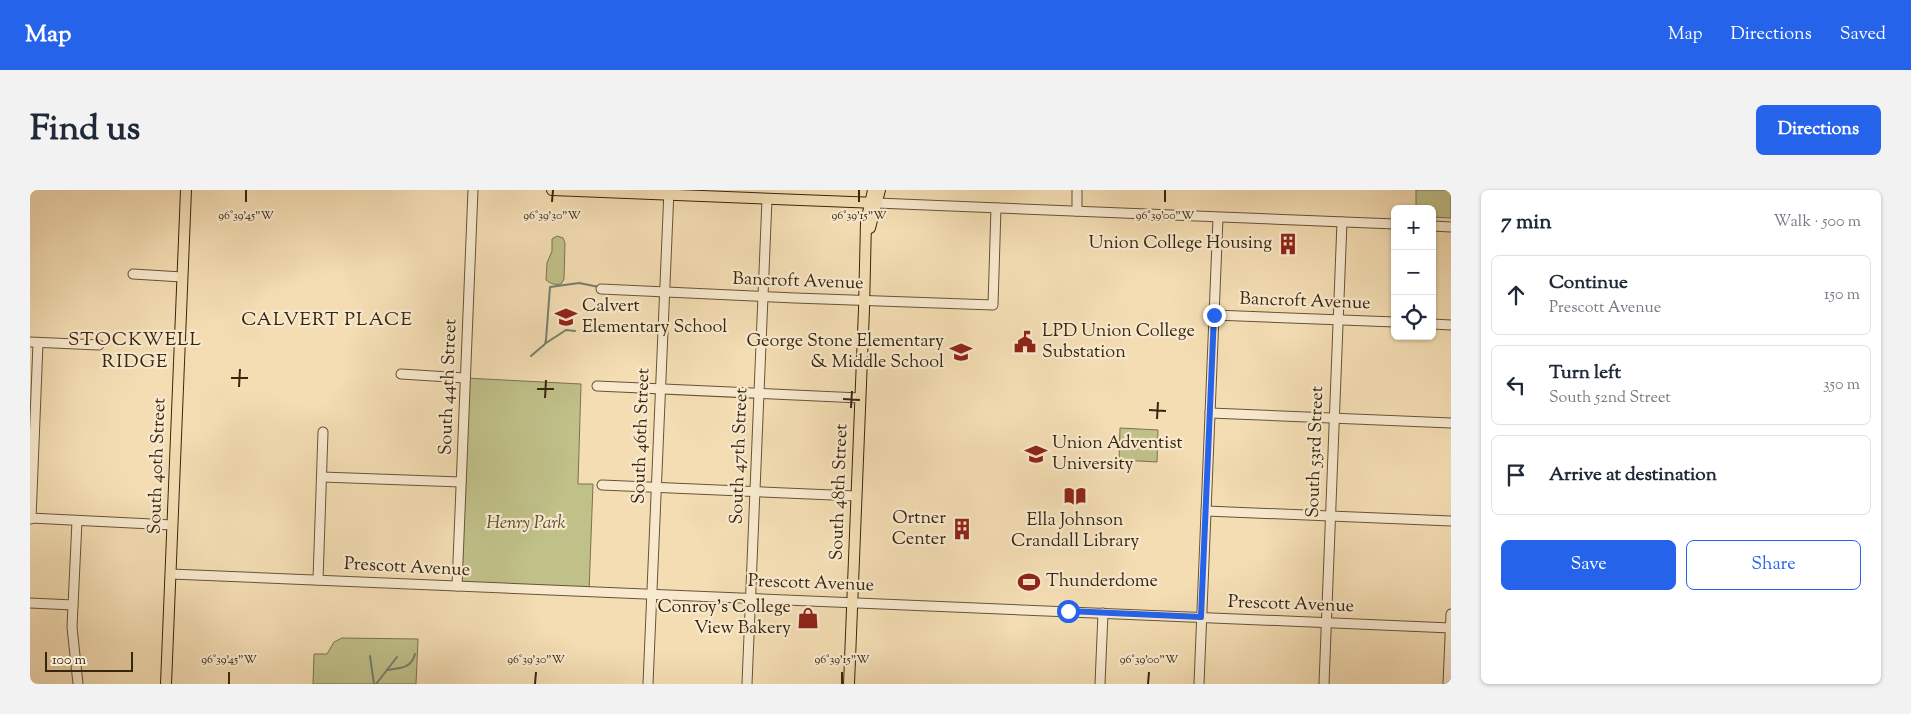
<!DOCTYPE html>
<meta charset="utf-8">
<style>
body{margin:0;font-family:"Sorts Mill Goudy",serif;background:#f2f2f3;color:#1f2937}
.controls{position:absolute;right:15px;top:15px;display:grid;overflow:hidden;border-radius:8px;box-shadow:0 1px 4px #0004}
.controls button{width:45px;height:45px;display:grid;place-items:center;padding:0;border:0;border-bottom:1px solid #e0e1e3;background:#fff;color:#1f2937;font:25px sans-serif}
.scale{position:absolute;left:15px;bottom:12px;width:88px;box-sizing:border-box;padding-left:5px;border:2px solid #37260f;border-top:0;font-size:14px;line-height:18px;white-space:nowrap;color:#37260f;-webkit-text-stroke:4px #f8e9ce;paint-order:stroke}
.stop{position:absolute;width:15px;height:15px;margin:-11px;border:4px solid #2563eb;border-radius:50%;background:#fff}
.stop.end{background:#2563eb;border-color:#fff;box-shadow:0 1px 5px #0008}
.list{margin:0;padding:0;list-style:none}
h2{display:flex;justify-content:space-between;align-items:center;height:65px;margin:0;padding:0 20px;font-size:21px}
h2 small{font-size:16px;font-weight:400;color:#747a83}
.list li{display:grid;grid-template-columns:32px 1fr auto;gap:15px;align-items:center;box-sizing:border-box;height:80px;margin:0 10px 10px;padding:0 10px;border:1px solid #e0e1e3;border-radius:8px}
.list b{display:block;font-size:19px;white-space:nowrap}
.list p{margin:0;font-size:16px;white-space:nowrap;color:#747a83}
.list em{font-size:16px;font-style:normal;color:#747a83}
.actions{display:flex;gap:10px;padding:15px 20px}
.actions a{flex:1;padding:11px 0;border:1px solid #2563eb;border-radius:8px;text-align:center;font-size:18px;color:#2563eb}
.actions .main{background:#2563eb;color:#fff}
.icon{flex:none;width:28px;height:28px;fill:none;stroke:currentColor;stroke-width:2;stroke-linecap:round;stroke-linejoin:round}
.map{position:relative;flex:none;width:1421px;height:494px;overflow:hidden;border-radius:8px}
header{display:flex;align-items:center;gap:30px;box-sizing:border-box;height:70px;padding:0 25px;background:#2563eb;color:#fff}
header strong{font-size:24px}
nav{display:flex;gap:28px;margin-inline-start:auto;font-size:18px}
.intro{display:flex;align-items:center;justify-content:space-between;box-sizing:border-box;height:120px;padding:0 30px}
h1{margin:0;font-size:35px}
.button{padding:12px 22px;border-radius:8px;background:#2563eb;color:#fff;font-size:18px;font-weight:700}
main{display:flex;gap:30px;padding:0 30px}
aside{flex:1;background:#fff;border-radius:8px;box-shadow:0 1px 4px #0004}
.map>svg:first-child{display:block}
.green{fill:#c0c089;stroke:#7c734c}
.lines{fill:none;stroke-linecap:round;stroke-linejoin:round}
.stream{stroke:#747f6f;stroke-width:2}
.minor-casing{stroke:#665438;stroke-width:11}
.major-casing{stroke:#37260f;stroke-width:12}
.minor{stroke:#f8e9ce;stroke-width:9}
.major{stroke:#f4ddb3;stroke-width:10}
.route{stroke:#2563eb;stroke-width:6}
.ticks{fill:none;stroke:#37260f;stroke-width:2}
.labels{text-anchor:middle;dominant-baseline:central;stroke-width:4.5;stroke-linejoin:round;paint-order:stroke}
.poi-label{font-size:18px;fill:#37260f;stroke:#f8e9ce;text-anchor:end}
.street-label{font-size:18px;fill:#37260f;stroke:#f8e9ce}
.park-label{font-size:18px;font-style:italic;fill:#594c2e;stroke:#f8e9ce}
.neighbourhood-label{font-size:19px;letter-spacing:1px;fill:#37260f;stroke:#f8e9ce}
.ticks-label{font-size:12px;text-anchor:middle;fill:#37260f;stroke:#f8e9ce;stroke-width:4.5;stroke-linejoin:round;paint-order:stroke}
</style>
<header>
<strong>Map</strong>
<nav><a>Map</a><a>Directions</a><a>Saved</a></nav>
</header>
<div class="intro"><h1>Find us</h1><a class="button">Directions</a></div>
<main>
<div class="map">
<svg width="1421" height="494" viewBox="0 0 1421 494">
<rect width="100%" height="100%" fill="#f4ddb3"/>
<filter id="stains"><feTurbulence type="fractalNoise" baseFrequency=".004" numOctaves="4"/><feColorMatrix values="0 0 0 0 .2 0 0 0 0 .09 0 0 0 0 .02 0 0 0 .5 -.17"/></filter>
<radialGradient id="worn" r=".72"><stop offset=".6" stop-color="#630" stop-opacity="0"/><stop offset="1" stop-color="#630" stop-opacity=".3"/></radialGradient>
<!-- green -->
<g class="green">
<polygon points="1386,0 1421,0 1421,28 1402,27 1402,19 1386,19"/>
<path d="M527 46 533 48 535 53 534 89 531 94C526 95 520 94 516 90L517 73 522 61V49Z"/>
<polygon points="435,188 551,194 548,294 563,294 559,402 427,396"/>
<polygon points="1090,238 1128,240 1127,272 1089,270"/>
<polygon points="312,448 388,449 386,494 283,494 284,464 297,464 304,452"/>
</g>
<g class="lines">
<!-- stream -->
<g class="stream">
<polyline points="516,153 536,140 545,141"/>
<polyline points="501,166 515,154 516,150 520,97 549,93 569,97"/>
<polyline points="340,466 344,494"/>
<path d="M357 480C370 478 381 479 385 464"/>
<polyline points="346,494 367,467"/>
</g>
<!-- minor casing -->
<g class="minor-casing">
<g id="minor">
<polyline points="847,13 1365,34"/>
<polyline points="1047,21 1047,0"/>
<polyline points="1402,36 1421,37"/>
<polyline points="103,84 152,87"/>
<polyline points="571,99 765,108 963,115 966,18"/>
<polyline points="1184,125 1365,132"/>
<polyline points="1402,134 1421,135"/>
<polyline points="0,152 69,155"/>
<polyline points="371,184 435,188"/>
<polyline points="567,196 830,208"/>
<polyline points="1180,223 1421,233"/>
<polyline points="292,287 431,292"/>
<polyline points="572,295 826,306"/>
<polyline points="1176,321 1421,331"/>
<polyline points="0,328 142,335"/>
<polyline points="1,329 8,153"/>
<polyline points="47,331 42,437 48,494"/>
<polyline points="141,384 1421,438"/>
<polyline points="288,390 293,242"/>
<polyline points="427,396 443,0"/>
<polyline points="0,413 43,415"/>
<polyline points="618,494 639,0"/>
<polyline points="717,494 737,9"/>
<polyline points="1070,494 1073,423"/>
<polyline points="1169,494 1188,28"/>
<polyline points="1294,494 1312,32"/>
<polyline points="1418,494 1421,424"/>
</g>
</g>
<!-- major casing -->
<g class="major-casing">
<g id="major">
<polyline points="522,0 847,13"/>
<polyline points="840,38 850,0"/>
<polyline points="136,494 156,0"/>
<polyline points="819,494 834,119 836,32 843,0"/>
</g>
</g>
<!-- minor -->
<use href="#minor" class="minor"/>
<!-- major -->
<use href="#major" class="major"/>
</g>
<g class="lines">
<!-- route -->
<polyline class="route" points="1038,421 1171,427 1184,125"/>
</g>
<!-- ticks -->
<path class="ticks" d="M216 12V0M522 12 523 0M829 12V0M1135 12V0M201 188H218M209 197 210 179M507 199H524M515 208 516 190M813 209 830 210M821 218 822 201M1119 220 1136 221M1127 229 1128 212M199 494V482M505 494 506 482M812 494V482M1118 494 1119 482"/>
<!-- icons -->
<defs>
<g id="building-bare" transform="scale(1.725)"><path d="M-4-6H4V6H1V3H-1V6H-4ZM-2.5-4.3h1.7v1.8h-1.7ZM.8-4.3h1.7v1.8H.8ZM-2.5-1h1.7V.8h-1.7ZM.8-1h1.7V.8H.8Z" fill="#8f2418" stroke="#f8e9ce" stroke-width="2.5" paint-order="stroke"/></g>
<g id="school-bare" transform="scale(1.725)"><path d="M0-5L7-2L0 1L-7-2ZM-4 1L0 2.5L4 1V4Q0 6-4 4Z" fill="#8f2418" stroke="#f8e9ce" stroke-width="2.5" paint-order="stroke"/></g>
<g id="civic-bare" transform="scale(1.725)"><path d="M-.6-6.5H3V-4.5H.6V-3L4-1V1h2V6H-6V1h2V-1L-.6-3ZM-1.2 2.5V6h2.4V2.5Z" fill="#8f2418" stroke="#f8e9ce" stroke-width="2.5" paint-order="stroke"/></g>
<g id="university-bare" transform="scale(1.725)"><path d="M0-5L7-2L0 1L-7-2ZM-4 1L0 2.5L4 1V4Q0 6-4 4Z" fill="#8f2418" stroke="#f8e9ce" stroke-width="2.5" paint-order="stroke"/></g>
<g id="library-bare" transform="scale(1.725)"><path d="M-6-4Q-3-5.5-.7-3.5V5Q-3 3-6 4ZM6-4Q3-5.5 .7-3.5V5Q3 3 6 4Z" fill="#8f2418" stroke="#f8e9ce" stroke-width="2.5" paint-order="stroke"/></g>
<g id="stadium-bare" transform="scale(1.725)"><path d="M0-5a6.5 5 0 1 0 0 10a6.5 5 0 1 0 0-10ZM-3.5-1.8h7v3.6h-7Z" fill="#8f2418" stroke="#f8e9ce" stroke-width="2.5" paint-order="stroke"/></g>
<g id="shop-bare" transform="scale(1.725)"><path d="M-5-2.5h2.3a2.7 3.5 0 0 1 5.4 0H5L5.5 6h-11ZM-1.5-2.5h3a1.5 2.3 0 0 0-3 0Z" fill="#8f2418" stroke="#f8e9ce" stroke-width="2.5" paint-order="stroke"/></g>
</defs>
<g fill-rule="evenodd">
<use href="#building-bare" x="1258" y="54"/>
<use href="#school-bare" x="536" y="127"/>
<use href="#civic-bare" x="995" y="152"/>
<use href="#school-bare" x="931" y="162"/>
<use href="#university-bare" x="1006" y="264"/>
<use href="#library-bare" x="1045" y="306"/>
<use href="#building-bare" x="932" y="339"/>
<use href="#stadium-bare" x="999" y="392"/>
<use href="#shop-bare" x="778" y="428"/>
</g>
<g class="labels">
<!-- poi labels -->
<g class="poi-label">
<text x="1242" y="54">Union College Housing</text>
<text x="552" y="117" text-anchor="start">Calvert<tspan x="552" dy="21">Elementary School</tspan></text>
<text x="1012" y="142" text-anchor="start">LPD Union College<tspan x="1012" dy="21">Substation</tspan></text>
<text x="914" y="152">George Stone Elementary<tspan x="914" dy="21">&amp; Middle School</tspan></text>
<text x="1022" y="254" text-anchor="start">Union Adventist<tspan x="1022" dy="21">University</tspan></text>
<text x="916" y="329">Ortner<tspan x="916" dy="21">Center</tspan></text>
<text x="1045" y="331" text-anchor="middle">Ella Johnson<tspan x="1045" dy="21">Crandall Library</tspan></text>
<text x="1016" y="392" text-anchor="start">Thunderdome</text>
<text x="761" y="418">Conroy's College<tspan x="761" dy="21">View Bakery</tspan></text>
</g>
<!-- street labels -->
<g class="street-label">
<text transform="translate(768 92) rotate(2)">Bancroft Avenue</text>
<text transform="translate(1275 112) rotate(2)">Bancroft Avenue</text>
<text transform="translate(419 197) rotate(-88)">South 44th Street</text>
<text transform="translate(612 246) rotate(-88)">South 46th Street</text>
<text transform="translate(1286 262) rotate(-88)">South 53rd Street</text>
<text transform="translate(710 266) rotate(-88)">South 47th Street</text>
<text transform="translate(128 276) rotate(-88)">South 40th Street</text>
<text transform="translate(810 302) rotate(-88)">South 48th Street</text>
<text transform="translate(377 378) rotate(3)">Prescott Avenue</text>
<text transform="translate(781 394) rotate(2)">Prescott Avenue</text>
<text transform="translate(1261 415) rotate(2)">Prescott Avenue</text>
</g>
<!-- park labels -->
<g class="park-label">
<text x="496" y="334">Henry Park</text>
</g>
<!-- neighbourhood labels -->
<g class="neighbourhood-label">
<text x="297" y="130">CALVERT PLACE</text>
<text x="105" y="150">STOCKWELL<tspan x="105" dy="22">RIDGE</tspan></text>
</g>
</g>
<g class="ticks-label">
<text x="216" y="29">96°39'45"W</text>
<text x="522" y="29">96°39'30"W</text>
<text x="829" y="29">96°39'15"W</text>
<text x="1135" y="29">96°39'00"W</text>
<text x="199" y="473">96°39'45"W</text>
<text x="506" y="473">96°39'30"W</text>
<text x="812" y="473">96°39'15"W</text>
<text x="1119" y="473">96°39'00"W</text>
</g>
<rect width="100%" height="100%" filter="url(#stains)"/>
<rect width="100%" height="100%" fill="url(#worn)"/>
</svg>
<div class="controls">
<button>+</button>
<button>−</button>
<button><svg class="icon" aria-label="locate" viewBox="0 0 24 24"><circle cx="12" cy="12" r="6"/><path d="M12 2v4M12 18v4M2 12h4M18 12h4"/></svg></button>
</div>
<div class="scale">100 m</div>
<div class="stop" style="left:1038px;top:421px"></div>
<div class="stop end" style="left:1184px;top:125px"></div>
</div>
<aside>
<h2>7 min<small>Walk · 500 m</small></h2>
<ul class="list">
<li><svg class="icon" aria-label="ahead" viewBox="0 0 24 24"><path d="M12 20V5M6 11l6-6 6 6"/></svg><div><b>Continue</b><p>Prescott Avenue</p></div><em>150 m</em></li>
<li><svg class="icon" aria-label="left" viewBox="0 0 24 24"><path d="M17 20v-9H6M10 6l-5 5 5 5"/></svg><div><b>Turn left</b><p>South 52nd Street</p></div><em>350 m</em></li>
<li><svg class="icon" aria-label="arrive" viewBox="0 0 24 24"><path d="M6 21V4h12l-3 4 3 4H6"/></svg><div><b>Arrive at destination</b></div></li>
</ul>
<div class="actions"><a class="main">Save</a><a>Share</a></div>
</aside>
</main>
